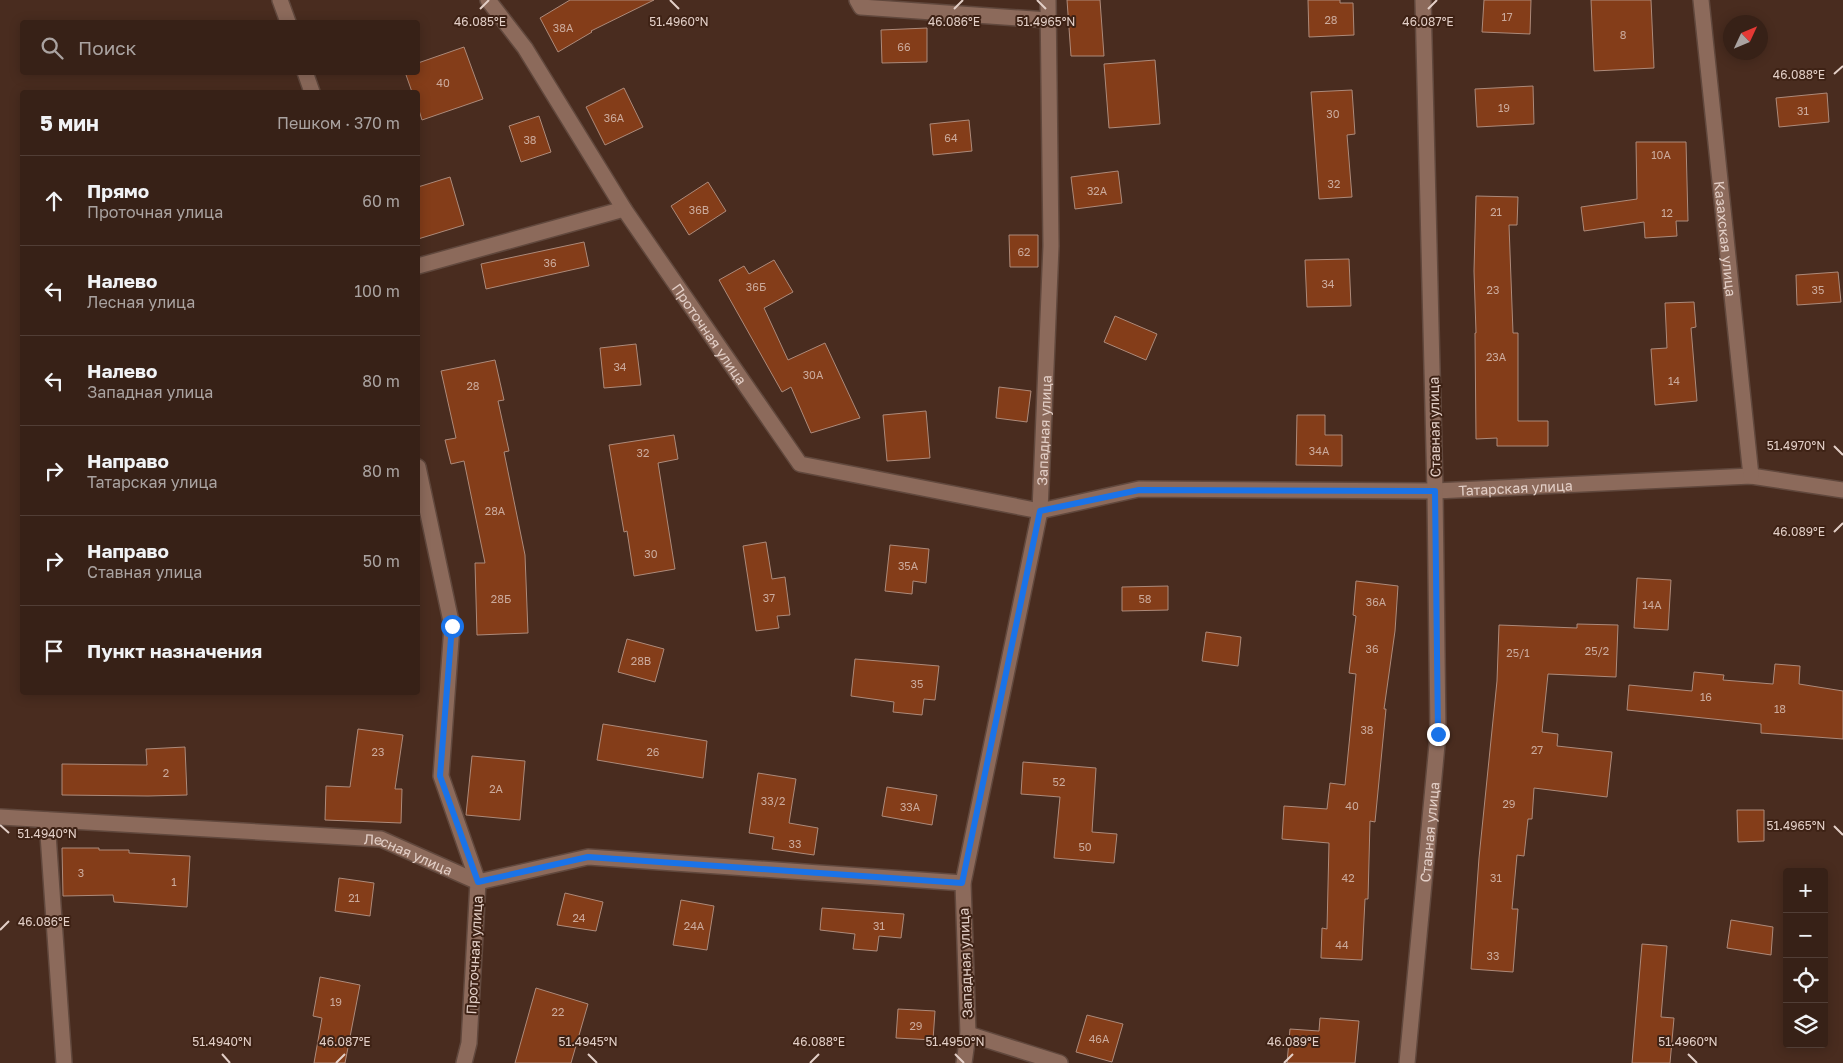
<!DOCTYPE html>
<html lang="ru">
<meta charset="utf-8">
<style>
body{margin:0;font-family:"Golos Text",sans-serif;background:#422e24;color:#f1f3f6}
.controls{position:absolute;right:15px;bottom:15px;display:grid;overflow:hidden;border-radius:5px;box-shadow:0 2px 12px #0003}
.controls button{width:45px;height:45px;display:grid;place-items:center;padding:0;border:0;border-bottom:1px solid #513e36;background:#372117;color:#f1f3f6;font:25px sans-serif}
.compass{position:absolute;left:1723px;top:15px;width:45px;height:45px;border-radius:50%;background:#372117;box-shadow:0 2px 12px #0003;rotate:46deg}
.stop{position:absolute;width:15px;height:15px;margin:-11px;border:4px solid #1a73e8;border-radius:50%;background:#fff}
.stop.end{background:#1a73e8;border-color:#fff;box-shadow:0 1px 5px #0008}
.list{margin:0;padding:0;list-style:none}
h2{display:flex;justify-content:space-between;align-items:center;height:65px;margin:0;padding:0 20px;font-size:21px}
h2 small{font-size:16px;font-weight:400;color:#aaa3a1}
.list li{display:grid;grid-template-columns:32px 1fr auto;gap:15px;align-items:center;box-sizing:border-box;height:90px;padding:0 20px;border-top:1px solid #513e36}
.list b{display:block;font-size:19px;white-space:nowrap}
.list p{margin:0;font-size:16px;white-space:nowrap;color:#aaa3a1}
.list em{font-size:16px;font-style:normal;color:#aaa3a1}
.icon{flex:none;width:28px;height:28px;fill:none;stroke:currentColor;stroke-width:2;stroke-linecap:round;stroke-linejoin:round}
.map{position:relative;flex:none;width:1843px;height:1063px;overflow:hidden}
.search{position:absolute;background:#372117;box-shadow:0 2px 12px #0003;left:20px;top:20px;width:400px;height:55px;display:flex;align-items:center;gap:12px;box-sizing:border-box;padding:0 18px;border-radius:5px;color:#aaa3a1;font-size:19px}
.panel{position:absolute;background:#372117;box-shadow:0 2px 12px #0003;left:20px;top:90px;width:400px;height:605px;border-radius:5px}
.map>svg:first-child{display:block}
.building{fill:#843d19;stroke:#ad8a7a}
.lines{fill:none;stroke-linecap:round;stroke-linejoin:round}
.lane-casing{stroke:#61483d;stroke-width:18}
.street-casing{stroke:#61483d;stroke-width:18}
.lane{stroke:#8c6a5b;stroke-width:15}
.street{stroke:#8c6a5b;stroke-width:15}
.route{stroke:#1a73e8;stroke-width:6}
.ticks{fill:none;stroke:#e3cfc7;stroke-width:2}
.labels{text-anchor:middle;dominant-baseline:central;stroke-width:4;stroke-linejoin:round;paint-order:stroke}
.number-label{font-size:11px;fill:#cbaa9c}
.street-label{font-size:14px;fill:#e3cfc7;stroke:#3e2215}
.ticks-label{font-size:12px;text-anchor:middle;fill:#e3cfc7;stroke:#3e2215;stroke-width:4;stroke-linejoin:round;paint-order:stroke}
</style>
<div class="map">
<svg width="1843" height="1063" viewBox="0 0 1843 1063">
<rect width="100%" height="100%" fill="#492c1f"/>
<!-- building -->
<g class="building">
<polygon points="570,0 654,0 591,31 592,32 558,52 540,18"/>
<polygon points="1067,0 1100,0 1104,56 1071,56"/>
<polygon points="1308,0 1340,0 1340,3 1353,3 1354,35 1309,37"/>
<polygon points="1484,0 1531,0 1530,34 1482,32"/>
<polygon points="1591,0 1651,0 1654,68 1594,71"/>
<polygon points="927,28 927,62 882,63 881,30"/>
<polygon points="464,47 483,99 422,120 418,107 418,92 412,92 405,72 418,72 418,63"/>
<polygon points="1155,60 1160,124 1109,128 1104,64"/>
<polygon points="1533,86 1534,124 1477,127 1475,89"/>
<polygon points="624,88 643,127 605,145 586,107"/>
<polygon points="1352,90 1355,134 1347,135 1352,197 1319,199 1311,92"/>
<polygon points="1827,93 1829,122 1779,127 1776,98"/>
<polygon points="539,116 551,152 521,162 509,126"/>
<polygon points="969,120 972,151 933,155 930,124"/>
<polygon points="1636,142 1686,142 1688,221 1676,221 1677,236 1645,238 1644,222 1584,231 1581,207 1637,199"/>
<polygon points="1118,171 1122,203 1075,209 1071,177"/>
<polygon points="450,177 464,225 418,239 418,187"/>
<polygon points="708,182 726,211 689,235 671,206"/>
<polygon points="1476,196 1518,197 1517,225 1509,225 1513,333 1518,333 1518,421 1548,421 1548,446 1497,446 1497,438 1476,439 1475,333 1476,333 1474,271"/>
<polygon points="1009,235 1038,235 1038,267 1010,267"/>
<polygon points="584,242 589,266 486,289 481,264"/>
<polygon points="1349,259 1351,306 1307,307 1305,260"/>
<polygon points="774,260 793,292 764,308 788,360 825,343 860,418 811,433 791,387 782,392 719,280 744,266 749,274"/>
<polygon points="1838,272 1841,302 1797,305 1796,275"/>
<polygon points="1694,302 1696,327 1691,328 1697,401 1655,405 1651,349 1667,348 1665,303"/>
<polygon points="1115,316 1157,334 1146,360 1104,342"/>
<polygon points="636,344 641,385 604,388 600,348"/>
<polygon points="495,360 504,400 498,401 509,451 504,452 525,555 528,633 477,635 475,563 485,563 464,461 451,464 445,440 456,438 441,371"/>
<polygon points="999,387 1031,391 1027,422 996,418"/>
<polygon points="926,411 930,458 887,461 883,415"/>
<polygon points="1297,415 1325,415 1325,435 1342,435 1342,466 1296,465"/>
<polygon points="674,435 678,459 658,463 675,569 634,576 627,531 624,532 609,445"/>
<polygon points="766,542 772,579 785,577 790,615 777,616 779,628 756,631 743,546"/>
<polygon points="890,545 929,549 926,583 913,581 912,594 885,591"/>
<polygon points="1637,578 1671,580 1668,630 1634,628"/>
<polygon points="1356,581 1398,586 1395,631 1384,709 1386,709 1375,822 1370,821 1368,899 1365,899 1362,960 1321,958 1322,928 1327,929 1329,843 1282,839 1284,806 1327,809 1330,783 1345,785 1356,674 1349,673 1356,616 1353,615"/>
<polygon points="1168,586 1168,610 1122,611 1122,587"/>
<polygon points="1577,624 1618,625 1616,677 1548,674 1542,732 1558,734 1557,746 1612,752 1607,797 1534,788 1532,819 1528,819 1524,856 1517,855 1512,909 1518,909 1513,972 1471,969 1479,858 1497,681 1499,625 1577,628"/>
<polygon points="1206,632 1241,637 1238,666 1202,661"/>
<polygon points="627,639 664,649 655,682 618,672"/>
<polygon points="855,659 939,666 935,700 924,699 922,715 893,712 894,702 851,696"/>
<polygon points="1775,664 1800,666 1799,684 1843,691 1843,739 1761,733 1761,724 1627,710 1629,685 1692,691 1694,672 1724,675 1723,680 1773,684"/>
<polygon points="603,724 707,741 703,778 597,760"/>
<polygon points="358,729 403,735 395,789 402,789 401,823 325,820 326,786 350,787"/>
<polygon points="185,747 187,795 148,796 62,795 62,764 147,765 146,749"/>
<polygon points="472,756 525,761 520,820 466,815"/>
<polygon points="1023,762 1096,768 1092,832 1117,834 1114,863 1054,858 1060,797 1021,794"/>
<polygon points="758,773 796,779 789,823 818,828 814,855 772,849 774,837 749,833"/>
<polygon points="887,787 937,795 932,825 882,816"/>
<polygon points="1737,810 1764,810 1764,841 1738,842"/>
<polygon points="62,848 99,848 99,850 129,850 129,853 190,856 187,907 114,902 113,895 63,896"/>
<polygon points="339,878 374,883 370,916 335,911"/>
<polygon points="565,893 603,902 596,931 557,925"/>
<polygon points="681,900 714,906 707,950 673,945"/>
<polygon points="822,908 904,914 901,938 879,936 877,951 853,949 855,934 820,930"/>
<polygon points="1731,920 1773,927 1771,955 1727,948"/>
<polygon points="1642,944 1667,946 1661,1017 1674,1018 1670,1063 1632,1063"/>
<polygon points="320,977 360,985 345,1063 314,1063 322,1018 313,1016"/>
<polygon points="536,988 588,1004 571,1063 515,1063"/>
<polygon points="898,1009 935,1011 933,1040 896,1038"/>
<polygon points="1087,1015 1123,1024 1112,1062 1076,1052"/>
<polygon points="1320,1018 1359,1021 1355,1063 1287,1063 1290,1029 1319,1031"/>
</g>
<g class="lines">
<!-- lane casing -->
<g class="lane-casing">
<g id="lane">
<polyline points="418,266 624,209"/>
<polyline points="47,820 64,1063"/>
<polyline points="968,1034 1060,1063"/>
</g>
</g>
<!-- street casing -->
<g class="street-casing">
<g id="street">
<polyline points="280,0 288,22"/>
<path id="s1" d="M488 0 525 48 624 209 800 464 1040 511 1139 489 1435 491 1751 476 1843 490"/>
<polyline points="857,0 861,7 1048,20"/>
<path id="s2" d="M1701 0 1751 476"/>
<polyline points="305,72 312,92"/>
<polyline points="418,467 452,626 441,776 478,882 469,1043 464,1063"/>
<path id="s3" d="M0 817 381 839 478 882 588 857 963 883"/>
<path id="s4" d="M964 1063 968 1034 963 883 1040 511 1051 246 1048 0"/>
<path id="s5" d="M1407 1063 1438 734 1435 491 1423 0"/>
</g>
</g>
<!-- lane -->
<use href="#lane" class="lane"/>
<!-- street -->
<use href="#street" class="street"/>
</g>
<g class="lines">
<!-- route -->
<polyline class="route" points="452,626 440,776 478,882 588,857 962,883 1040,511 1139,490 1435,491 1438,734"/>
</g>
<!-- ticks -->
<path class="ticks" d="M670 0 679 9M1037 0 1046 9M480 9 489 0M954 9 963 0M1428 9 1437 0M1834 74 1843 66M1834 446 1843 455M1834 532 1843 523M0 825 9 833M1834 826 1843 835M0 930 9 921M222 1054 230 1063M588 1054 597 1063M955 1054 964 1063M1688 1054 1697 1063M336 1063 345 1054M810 1063 819 1054M1284 1063 1293 1054"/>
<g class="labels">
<!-- number labels -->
<g class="number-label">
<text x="1507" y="16">17</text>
<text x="1331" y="19">28</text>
<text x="563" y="27">38А</text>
<text x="1623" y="34">8</text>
<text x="904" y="46">66</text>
<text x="443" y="82">40</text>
<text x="1504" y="107">19</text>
<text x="1803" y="110">31</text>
<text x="1333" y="113">30</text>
<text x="614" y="117">36А</text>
<text x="951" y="137">64</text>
<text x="530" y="139">38</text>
<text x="1661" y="154">10А</text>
<text x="1334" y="183">32</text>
<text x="1097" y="190">32А</text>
<text x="699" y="209">36В</text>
<text x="1496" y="211">21</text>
<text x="1667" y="212">12</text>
<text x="1024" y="251">62</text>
<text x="550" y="262">36</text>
<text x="1328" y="283">34</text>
<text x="756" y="286">36Б</text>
<text x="1493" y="289">23</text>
<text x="1818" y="289">35</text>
<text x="1496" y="356">23А</text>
<text x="620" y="366">34</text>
<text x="813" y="374">30А</text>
<text x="1674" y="380">14</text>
<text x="473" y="385">28</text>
<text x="1319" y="450">34А</text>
<text x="643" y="452">32</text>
<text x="495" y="510">28А</text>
<text x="651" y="553">30</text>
<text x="908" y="565">35А</text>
<text x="769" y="597">37</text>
<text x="501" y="598">28Б</text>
<text x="1145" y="598">58</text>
<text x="1376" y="601">36А</text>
<text x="1652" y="604">14А</text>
<text x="1372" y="648">36</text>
<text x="1597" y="650">25/2</text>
<text x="1518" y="652">25/1</text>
<text x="641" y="660">28В</text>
<text x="917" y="683">35</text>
<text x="1706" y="696">16</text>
<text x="1780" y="708">18</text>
<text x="1367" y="729">38</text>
<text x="1537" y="749">27</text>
<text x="378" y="751">23</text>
<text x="653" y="751">26</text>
<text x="166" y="772">2</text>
<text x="1059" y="781">52</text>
<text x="496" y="788">2А</text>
<text x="773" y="800">33/2</text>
<text x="1509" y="803">29</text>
<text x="1352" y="805">40</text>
<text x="910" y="806">33А</text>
<text x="795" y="843">33</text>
<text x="1085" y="846">50</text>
<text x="81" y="872">3</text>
<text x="1348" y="877">42</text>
<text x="1496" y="877">31</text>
<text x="174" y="881">1</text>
<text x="354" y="897">21</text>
<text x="579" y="917">24</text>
<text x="694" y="925">24А</text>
<text x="879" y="925">31</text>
<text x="1342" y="944">44</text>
<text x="1493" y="955">33</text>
<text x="336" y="1001">19</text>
<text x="558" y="1011">22</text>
<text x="916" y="1025">29</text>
<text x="1099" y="1038">46А</text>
</g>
<!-- street labels -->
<g class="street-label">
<text stroke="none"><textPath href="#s2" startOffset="240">Казахская улица</textPath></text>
<text stroke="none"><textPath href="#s1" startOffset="401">Проточная улица</textPath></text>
<text transform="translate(1434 427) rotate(-91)">Ставная улица</text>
<text stroke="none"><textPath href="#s4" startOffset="641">Западная улица</textPath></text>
<text stroke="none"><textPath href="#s1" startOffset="1282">Татарская улица</textPath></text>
<text stroke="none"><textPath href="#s5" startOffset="232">Ставная улица</textPath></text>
<text stroke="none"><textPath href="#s3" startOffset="412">Лесная улица</textPath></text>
<text transform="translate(474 955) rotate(-87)">Проточная улица</text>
<text transform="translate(965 963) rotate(-92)">Западная улица</text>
</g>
</g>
<g class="ticks-label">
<text x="480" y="26">46.085°E</text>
<text x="1428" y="26">46.087°E</text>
<text x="954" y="26">46.086°E</text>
<text x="679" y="26">51.4960°N</text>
<text x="1046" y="26">51.4965°N</text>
<text x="1799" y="79">46.088°E</text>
<text x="1796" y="450">51.4970°N</text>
<text x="1799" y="536">46.089°E</text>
<text x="1796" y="830">51.4965°N</text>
<text x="47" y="838">51.4940°N</text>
<text x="44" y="926">46.086°E</text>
<text x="222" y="1046">51.4940°N</text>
<text x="588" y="1046">51.4945°N</text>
<text x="955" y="1046">51.4950°N</text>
<text x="1688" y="1046">51.4960°N</text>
<text x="345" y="1046">46.087°E</text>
<text x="819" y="1046">46.088°E</text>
<text x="1293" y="1046">46.089°E</text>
</g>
</svg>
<div class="controls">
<button>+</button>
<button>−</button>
<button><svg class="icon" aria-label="locate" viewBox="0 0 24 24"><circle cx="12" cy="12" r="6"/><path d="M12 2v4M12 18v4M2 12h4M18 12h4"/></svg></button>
<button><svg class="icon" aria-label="layers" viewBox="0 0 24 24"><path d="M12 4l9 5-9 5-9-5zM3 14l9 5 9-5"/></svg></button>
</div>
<svg class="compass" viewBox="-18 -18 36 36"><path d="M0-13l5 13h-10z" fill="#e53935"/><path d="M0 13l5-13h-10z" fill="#aaa3a1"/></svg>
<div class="stop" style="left:452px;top:626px"></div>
<div class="stop end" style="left:1438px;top:734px"></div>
<div class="search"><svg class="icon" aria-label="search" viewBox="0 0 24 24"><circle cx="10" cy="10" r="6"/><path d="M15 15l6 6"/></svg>Поиск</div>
<section class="panel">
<h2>5 мин<small>Пешком · 370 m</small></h2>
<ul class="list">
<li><svg class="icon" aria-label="ahead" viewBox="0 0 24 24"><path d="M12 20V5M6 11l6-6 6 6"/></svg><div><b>Прямо</b><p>Проточная улица</p></div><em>60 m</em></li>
<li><svg class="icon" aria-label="left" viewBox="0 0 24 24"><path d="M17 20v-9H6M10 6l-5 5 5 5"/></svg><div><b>Налево</b><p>Лесная улица</p></div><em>100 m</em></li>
<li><svg class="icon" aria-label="left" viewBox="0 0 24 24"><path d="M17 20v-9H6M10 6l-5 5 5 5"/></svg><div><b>Налево</b><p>Западная улица</p></div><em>80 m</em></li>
<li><svg class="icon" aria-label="right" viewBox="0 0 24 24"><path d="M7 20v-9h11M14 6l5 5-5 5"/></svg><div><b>Направо</b><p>Татарская улица</p></div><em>80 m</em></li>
<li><svg class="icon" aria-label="right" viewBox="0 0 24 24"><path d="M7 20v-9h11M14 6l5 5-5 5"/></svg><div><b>Направо</b><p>Ставная улица</p></div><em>50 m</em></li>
<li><svg class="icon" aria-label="arrive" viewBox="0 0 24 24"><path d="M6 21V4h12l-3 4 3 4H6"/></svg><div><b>Пункт назначения</b></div></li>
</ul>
</section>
</div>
